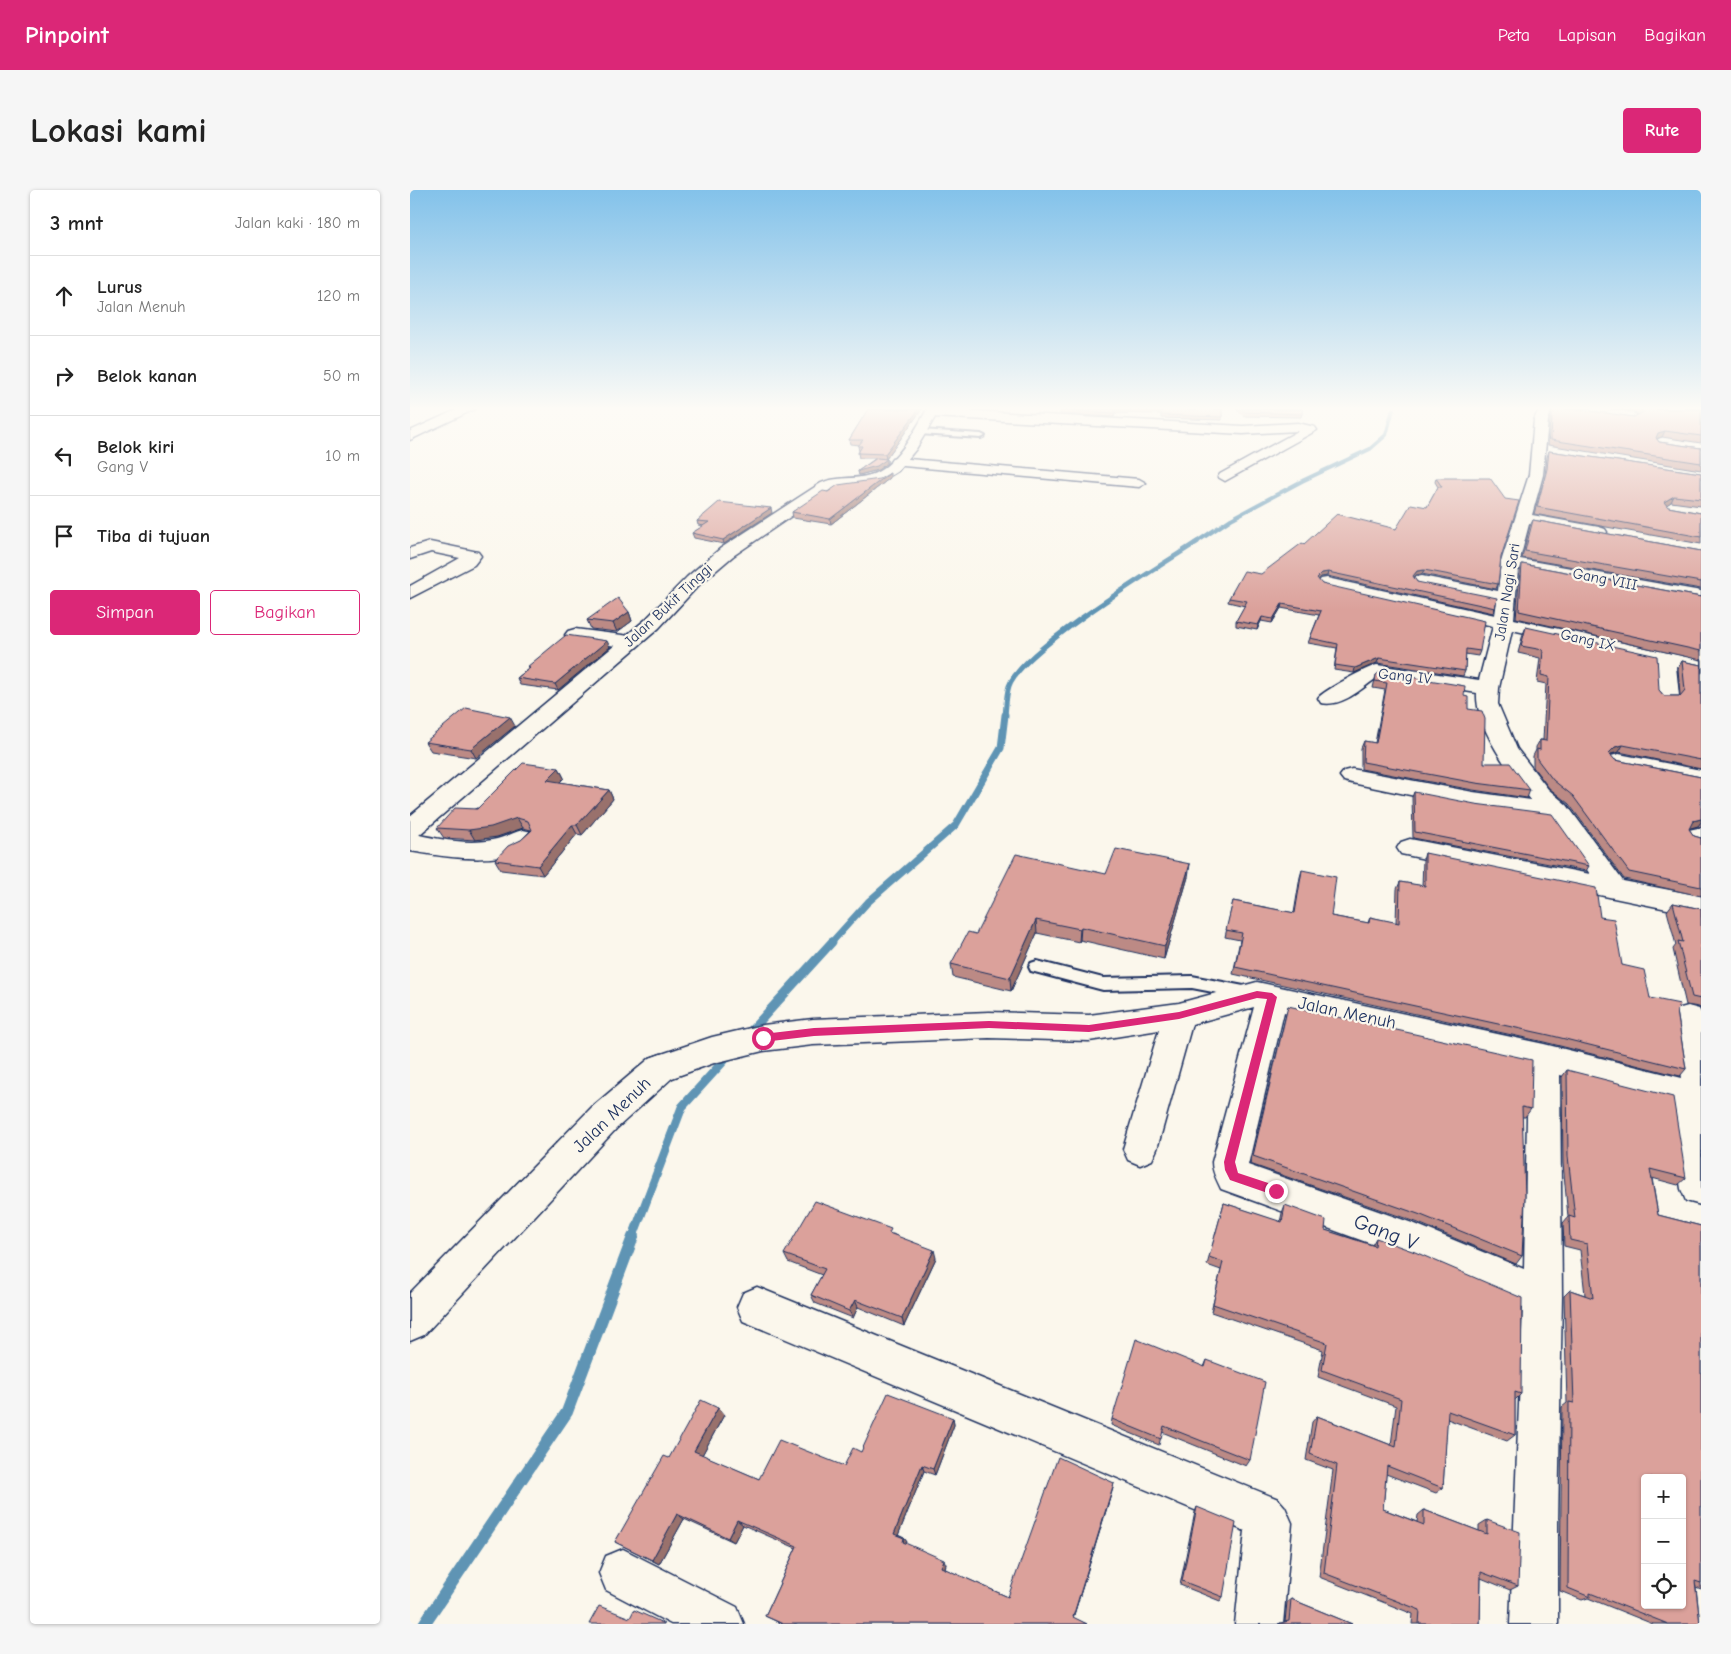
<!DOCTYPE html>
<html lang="id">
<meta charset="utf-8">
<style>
body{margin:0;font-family:"Comic Neue",sans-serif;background:#f6f6f6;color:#222}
.controls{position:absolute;right:15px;bottom:15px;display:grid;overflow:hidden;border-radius:5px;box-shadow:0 1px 4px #0004}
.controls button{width:45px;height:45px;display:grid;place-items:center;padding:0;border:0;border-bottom:1px solid #e0e0e0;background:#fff;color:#222;font:25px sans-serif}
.stop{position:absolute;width:15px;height:15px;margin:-11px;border:4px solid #db2777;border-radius:50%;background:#fff}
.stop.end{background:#db2777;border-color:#fff;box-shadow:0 1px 5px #0008}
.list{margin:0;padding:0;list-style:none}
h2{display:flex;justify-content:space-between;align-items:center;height:65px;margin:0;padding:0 20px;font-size:21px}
h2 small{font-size:16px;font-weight:400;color:#767676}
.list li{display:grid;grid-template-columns:32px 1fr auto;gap:15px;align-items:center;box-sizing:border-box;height:80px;padding:0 20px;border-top:1px solid #e0e0e0}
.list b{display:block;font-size:19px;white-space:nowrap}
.list p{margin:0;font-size:16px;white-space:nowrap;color:#767676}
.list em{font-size:16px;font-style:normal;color:#767676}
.actions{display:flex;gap:10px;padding:15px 20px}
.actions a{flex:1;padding:11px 0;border:1px solid #db2777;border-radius:5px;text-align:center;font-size:18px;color:#db2777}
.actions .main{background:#db2777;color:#fff}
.icon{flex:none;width:28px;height:28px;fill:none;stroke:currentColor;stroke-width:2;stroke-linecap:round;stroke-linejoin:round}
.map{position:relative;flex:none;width:1291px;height:1434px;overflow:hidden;border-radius:5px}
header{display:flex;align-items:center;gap:30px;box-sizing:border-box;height:70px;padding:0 25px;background:#db2777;color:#fff}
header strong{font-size:24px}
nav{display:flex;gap:28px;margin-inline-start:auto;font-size:18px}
.intro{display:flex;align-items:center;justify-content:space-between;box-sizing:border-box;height:120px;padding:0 30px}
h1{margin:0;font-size:35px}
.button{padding:12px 22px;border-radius:5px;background:#db2777;color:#fff;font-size:18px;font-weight:700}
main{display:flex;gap:30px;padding:0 30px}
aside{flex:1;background:#fff;border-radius:5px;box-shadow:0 1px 4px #0004}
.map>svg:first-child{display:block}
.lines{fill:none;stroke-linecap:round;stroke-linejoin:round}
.stream-far4{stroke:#5f94b4;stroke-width:4}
.stream-far3{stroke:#5f94b4;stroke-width:5}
.stream-far2{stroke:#5f94b4;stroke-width:7}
.stream-far1{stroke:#5f94b4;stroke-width:9}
.stream{stroke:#5f94b4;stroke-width:12}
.service-casing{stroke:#1b2f5e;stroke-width:4}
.minor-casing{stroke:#1b2f5e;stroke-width:3}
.tertiary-casing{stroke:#1b2f5e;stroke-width:3}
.service{fill:#fbf7ec;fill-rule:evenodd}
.minor{fill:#fbf7ec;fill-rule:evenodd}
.tertiary{fill:#fbf7ec;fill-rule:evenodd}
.wall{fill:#bc8a85;stroke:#1b2f5e}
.shaded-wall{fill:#99716c;stroke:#1b2f5e}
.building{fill:#dba19b;stroke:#1b2f5e;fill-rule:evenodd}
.route{fill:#db2777}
.labels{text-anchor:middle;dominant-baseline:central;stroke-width:4.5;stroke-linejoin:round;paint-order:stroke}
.far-street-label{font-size:15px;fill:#1b2f5e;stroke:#fbf7ec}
.street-label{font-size:18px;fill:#1b2f5e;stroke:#fbf7ec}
.near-street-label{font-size:21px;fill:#1b2f5e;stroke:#fbf7ec}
</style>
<header>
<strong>Pinpoint</strong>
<nav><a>Peta</a><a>Lapisan</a><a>Bagikan</a></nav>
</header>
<div class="intro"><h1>Lokasi kami</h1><a class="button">Rute</a></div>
<main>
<aside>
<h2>3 mnt<small>Jalan kaki · 180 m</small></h2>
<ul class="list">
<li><svg class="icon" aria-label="ahead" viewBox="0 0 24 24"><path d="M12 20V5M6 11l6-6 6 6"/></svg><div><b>Lurus</b><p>Jalan Menuh</p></div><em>120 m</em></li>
<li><svg class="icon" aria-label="right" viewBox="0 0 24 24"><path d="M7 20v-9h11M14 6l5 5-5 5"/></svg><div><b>Belok kanan</b></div><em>50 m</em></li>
<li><svg class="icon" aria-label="left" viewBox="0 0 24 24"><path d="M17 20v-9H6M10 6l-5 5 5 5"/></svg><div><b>Belok kiri</b><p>Gang V</p></div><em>10 m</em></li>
<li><svg class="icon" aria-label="arrive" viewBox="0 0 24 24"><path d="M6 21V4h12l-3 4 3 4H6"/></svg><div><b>Tiba di tujuan</b></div></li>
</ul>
<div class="actions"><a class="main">Simpan</a><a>Bagikan</a></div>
</aside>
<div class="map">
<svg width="1291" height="1434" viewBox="0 0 1291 1434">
<rect width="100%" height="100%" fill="#fbf7ec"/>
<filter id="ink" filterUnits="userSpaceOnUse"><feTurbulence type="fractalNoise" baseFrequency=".02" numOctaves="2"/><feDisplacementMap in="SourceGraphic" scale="10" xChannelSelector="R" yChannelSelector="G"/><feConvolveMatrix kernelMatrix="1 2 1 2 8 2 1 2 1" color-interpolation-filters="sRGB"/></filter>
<g filter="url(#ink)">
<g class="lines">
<!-- stream-far4 -->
<polyline class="stream-far4" points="785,353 821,329 892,291 960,259 976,245 983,219"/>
<!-- stream-far3 -->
<path class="stream-far3" d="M595 526C596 517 596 505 599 496 611 460 750 376 787 352"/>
<!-- stream-far2 -->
<polyline class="stream-far2" points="421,753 458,712 546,635 591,558 595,525"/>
<!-- stream-far1 -->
<g class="stream-far1">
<polyline points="338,844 422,752"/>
<polyline points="222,1049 272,917 320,864"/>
</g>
<!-- stream -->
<polyline class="stream" points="14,1434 157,1222 223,1047"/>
<!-- service casing -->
<g class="service-casing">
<g id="service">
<polygon points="512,240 571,244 575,246 571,248 509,244 509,240"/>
<polygon points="627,771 693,788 782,786 839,797 845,798 847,803 845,808 839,809 782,798 693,800 621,781 619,777 621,773"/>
</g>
</g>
<!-- minor casing -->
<g class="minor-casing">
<g id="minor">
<polygon points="48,219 65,219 0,250 0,241"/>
<polygon points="528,219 833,236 888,233 905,237 907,240 815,291 808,287 810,284 888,241 833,244 523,227 517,223 518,220"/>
<path d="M1129 219H1142L1138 230 1133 285 1122 325 1189 337 1195 339 1197 342 1195 345 1189 347 1119 334 1110 369 1291 401V413L1108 379 1104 429 1291 470V482L1266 476 1269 506 1266 511 1258 512 1250 511 1247 506 1245 472 1102 440 1089 498 1088 514 1107 559 1138 599 1157 615 1213 691 1291 706V726L991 664 987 658 991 652 1000 649 1180 684 1140 628 1063 618 942 593 934 591 930 586 934 581 942 579 1063 602 1121 610C1100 583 1065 537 1067 503L968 487C952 498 932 518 911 513L908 508C913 501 957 477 967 475L1069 490 1083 436 917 398 911 397 908 393 911 389 917 388 1085 425 1087 411 1012 396 1006 395 1003 391 1006 387 1012 386 1088 401 1091 372 1119 285 1124 230Z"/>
<path d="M1159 219C1173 219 1220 217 1229 227L1222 231 1165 223Z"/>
<polygon points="487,268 729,289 736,293 729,297 482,275 480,272 482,269"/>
<polygon points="20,352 68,362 71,366 64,375 0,408 0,396 50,368 21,362 0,369 0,358"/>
<polygon points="165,439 220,446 227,448 230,452 227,456 220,458 158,449 155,445 158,441"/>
<polygon points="1209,564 1291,580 1291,594 1201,576 1197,571 1201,566"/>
<polygon points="1288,638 1291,638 1291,655 1279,652 1275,646 1279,640"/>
<path d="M113 640 122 642 126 648C106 680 30 666 0 661V643C28 649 59 656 87 649 96 647 104 642 113 640Z"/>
<path d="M847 792 1134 854 1272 888 1263 828 1267 819 1278 816 1289 819 1291 823V1015L1276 1011 1271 999 1258 913 1150 885 1152 1106 1148 1333V1434H1100L1113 1117 1000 1068 811 999C807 990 802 982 802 972L844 817 782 834 747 959 742 970 730 975 718 970 713 959 749 840 679 851 579 848 403 855 353 861 304 873 251 892 240 888 235 878 240 868 302 847 353 835 403 829 579 822 679 825 769 813ZM874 822 1118 877 1114 1079 1005 1034 838 975Z"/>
<polygon points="347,1097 868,1309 875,1317 882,1333 873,1434 825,1434 835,1341 333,1131 327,1117 333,1103"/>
<polygon points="213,1359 327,1417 334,1434 261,1434 196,1400 189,1383 196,1366"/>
</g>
</g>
<!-- tertiary casing -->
<g class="tertiary-casing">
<g id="tertiary">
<path d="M517 219H530L506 259 488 281 470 292 421 299 323 366 289 395 249 438 9 645 0 647V626L235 430 277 387 311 358 411 293C427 286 444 290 460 285 484 279 506 240 517 219Z"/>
<polygon points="251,864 262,868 267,878 262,888 206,939 14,1145 0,1151 0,1103 182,917 240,868"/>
</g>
</g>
<!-- service -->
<use href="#service" class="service"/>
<!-- minor -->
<use href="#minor" class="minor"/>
<!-- tertiary -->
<use href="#tertiary" class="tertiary"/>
</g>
<!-- wall -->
<g class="wall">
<polygon points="458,219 512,219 476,269 477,269 477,273 468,280 449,285 448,281 466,268 449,268 448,263 449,261 448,256 450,255 440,254 439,250"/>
<polygon points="651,219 812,219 812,230 751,228 751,224 705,223 704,227 650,224"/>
<polygon points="826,219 892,219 892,224 891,227 834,226"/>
<polygon points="1143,219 1224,227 1228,225 1225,222 1217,220 1210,219 1291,219 1291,253 1252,247 1247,249 1249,252 1291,258 1291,280 1138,255 1140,230"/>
<polygon points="1139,261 1291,283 1291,316 1261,312 1256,315 1258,317 1291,323 1291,354 1124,324 1135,286 1137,267"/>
<polygon points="480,288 421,334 383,328 382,322 418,302"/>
<polygon points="1026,288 1091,367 1088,394 1086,399 1012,384 1006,385 1004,388 1007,392 1085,418 1083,423 917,386 911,387 908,390 912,394 1070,461 1068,466 1055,464 1055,481 1053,486 967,473 944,483 924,480 927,458 898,453 900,448 909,425 871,418 862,433 851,431 847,440 826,436 826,431 835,416 818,412 819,408 894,354 986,339 1017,317 1028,297 1025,292"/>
<polygon points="362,323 314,354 284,348 282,343 294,336 288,335 287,331"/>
<polygon points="1123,330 1291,361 1291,399 1112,368 1120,336"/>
<polygon points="1112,374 1291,407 1291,470 1106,428 1110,381"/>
<polygon points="219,422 222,431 207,442 181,439 177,430"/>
<polygon points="1116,437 1249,500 1254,506 1270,506 1268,478 1272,471 1291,475 1291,579 1209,562 1200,565 1205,570 1291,587 1291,637 1288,636 1279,639 1284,646 1291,648 1291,706 1214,689 1159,614 1139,598 1123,577 1123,566 1126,560 1126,557 1130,550 1133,550 1136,494 1127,492 1130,468 1108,463 1113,444"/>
<polygon points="200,457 148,500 110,495 107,488 118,479 117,477"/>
<polygon points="966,485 1054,506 1074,573 1120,600 1117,608 1063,600 951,579 951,558 954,551 965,553 975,500 963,498"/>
<polygon points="105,536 66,568 21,561 15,552"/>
<polygon points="149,578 154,588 149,592 199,600 203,609 172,645 167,644 133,685 91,680 85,670 111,650 121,640 113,638 87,647 65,650 34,648 27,638"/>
<polygon points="1004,602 1179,676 1176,681 1003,648 1002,607"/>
<polygon points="1015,663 1190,727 1212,775 1240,808 1267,821 1276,879 1270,886 1134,852 823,784 830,750 815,747 823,711 884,723 890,687 892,680 921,726 958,733 960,727 986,733 987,699 990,692 1012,696 1013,670"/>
<polygon points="696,684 778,687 754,769 670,750 669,752 627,743 601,801 543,787 541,774 566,744"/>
<polygon points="1263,713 1291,719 1291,820 1289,817 1276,815 1263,759 1266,755 1257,721"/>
<polygon points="878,816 1121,919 1115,927 1112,927 1112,1066 1106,1074 1006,1032 840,974"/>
<polygon points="1157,880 1276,988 1268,995 1242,988 1248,1025 1291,1036 1291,1399 1286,1397 1290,1434 1243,1434 1178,1408 1172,1410 1150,1401 1152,1217 1157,1213 1154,1106 1160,1100 1175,1105 1170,1060 1154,1056 1153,1033 1158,1027 1153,973 1152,887"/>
<polygon points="814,1013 870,1032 872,1023 875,1015 915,1040 962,1055 966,1048 1111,1204 1105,1210 1105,1245 1097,1251 1037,1229 1033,1298 1026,1303 976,1284 973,1319 1007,1332 1008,1325 1014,1320 1069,1341 1069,1335 1077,1330 1108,1396 1100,1400 1071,1388 1070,1434 1002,1434 1003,1424 909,1387 923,1280 896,1270 902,1232 907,1226 981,1255 986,1216 908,1187 913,1160 801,1122 811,1080 797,1075"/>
<polygon points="483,1044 526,1068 494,1136 448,1117 443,1128 405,1113 401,1105 412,1085 378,1072 374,1064"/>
<polygon points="797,1170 840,1270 836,1276 752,1242 749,1255 701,1235 702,1229 794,1177"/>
<polygon points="314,1225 292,1265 349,1289 434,1276 451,1262 543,1228 544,1235 525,1285 514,1281 488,1345 494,1348 497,1352 496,1354 536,1374 535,1379 598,1407 703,1298 663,1428 677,1434 372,1434 355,1426 386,1358 333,1335 324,1352 274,1329 249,1374 205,1352 259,1268"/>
<polygon points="787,1317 813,1407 810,1411 770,1395 785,1322"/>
<polygon points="881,1409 942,1434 868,1434 875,1432 877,1412"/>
</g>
<!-- shaded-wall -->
<g class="shaded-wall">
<polygon points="509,219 512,219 476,269 475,264"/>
<polygon points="1255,241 1252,247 1245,249 1248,243"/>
<polygon points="477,269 477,273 468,280 449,285 448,281"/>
<polygon points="480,283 480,288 421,334 420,329"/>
<polygon points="1264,306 1261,312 1251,319 1254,312"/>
<polygon points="361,318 362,323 314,354 313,350"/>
<polygon points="1014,380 1012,384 1006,385 1001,391 1003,386 1007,381"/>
<polygon points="918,382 917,386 911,387 906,393 907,388 912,383"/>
<polygon points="872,414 871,418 862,433 863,429"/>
<polygon points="219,422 222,431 207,442 203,433"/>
<polygon points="852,427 851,431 847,440 848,435"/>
<polygon points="197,451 200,457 148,500 145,494"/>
<polygon points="969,468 967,473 944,483 945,478"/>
<polygon points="100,527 105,536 66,568 61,559"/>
<polygon points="1213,555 1209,562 1201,564 1195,571 1199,563 1205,557"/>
<polygon points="149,578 154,588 142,600 137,590"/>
<polygon points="199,600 203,609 172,645 167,635"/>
<polygon points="107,628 113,638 87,647 65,650 59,640"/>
<polygon points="1291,629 1291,632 1288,636 1277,639 1283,631"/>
<polygon points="162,635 167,644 133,685 128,676"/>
<polygon points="780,674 778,687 754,769 755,756"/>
<polygon points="626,730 627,743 601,801 600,788"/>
<polygon points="671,737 670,750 669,752 670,739"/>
<polygon points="524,1060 526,1068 494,1136 492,1128"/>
<polygon points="445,1110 448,1117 443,1128 439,1121"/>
<polygon points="308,1218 314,1225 291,1267 284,1261"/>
<polygon points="543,1228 544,1235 525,1285 523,1279"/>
<polygon points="512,1275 514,1281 487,1348 484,1344"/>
<polygon points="704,1293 703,1298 662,1431 663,1427"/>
<polygon points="267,1324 274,1329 249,1374 242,1370"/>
<polygon points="327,1330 333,1335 324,1352 318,1348"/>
<polygon points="494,1348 497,1352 495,1356 493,1352"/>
<polygon points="534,1370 536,1374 534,1381 531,1377"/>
</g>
<!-- building -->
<g class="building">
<polygon points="458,219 509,219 475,264 448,263 452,256 448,256 453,250 439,250"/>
<polygon points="651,219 812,219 812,227 751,225 752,221 705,220 705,223 650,220"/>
<polygon points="831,219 892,219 892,224 835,222"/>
<polygon points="1143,219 1168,219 1224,227 1233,222 1230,219 1291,219 1291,246 1255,241 1248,243 1246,248 1249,252 1291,258 1291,273 1141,250 1142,225"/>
<polygon points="1139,261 1291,283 1291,309 1264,306 1254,312 1258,317 1291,323 1291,347 1127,317 1137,279"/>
<polygon points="467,268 477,269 467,276 448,281"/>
<polygon points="480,283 420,329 382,322 413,301 418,302 428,295 470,289"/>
<polygon points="1026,288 1080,288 1095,309 1109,311 1091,367 1088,394 1014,380 1007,381 1003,386 1007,392 1087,408 1085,418 918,382 912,383 907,388 912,394 1075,431 1070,461 1056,459 1055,481 969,468 945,478 925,475 928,454 900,448 911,421 872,414 863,429 852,427 848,435 826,431 837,411 819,408 834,381 851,384 892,353 894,354 927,324 986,339 1001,314 1017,317 1028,297 1032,297"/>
<polygon points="309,312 361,318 313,350 282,343 299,332 287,331"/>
<polygon points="1123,330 1291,361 1291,392 1115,361"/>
<polygon points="1112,374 1291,407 1291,461 1109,421"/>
<polygon points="208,408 219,422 203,433 177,430"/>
<polygon points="1116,437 1247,466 1249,500 1254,506 1270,506 1275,500 1272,471 1291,475 1291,570 1213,555 1205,557 1199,563 1205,570 1291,587 1291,629 1283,631 1279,639 1284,646 1291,648 1291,697 1219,682 1163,606 1143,590 1127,569 1127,559 1130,560 1130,550 1136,551 1139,487 1131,485 1133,460 1111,456"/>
<polygon points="156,445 197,451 145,494 107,488 120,478 117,477"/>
<polygon points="970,482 1055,496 1054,506 1058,507 1058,519 1072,521 1075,529 1074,573 1100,573 1120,600 1066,593 953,572 954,551 966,553 977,493 965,491 966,485"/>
<polygon points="56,518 100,527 61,559 15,552"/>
<polygon points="113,573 149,578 137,590 199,600 167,635 162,635 128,676 85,670 98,656 111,650 122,640 118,631 107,628 81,637 59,640 27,638 45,618 67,619"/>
<polygon points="1004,602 1065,614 1142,624 1179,676 1005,642"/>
<polygon points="706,659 780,674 755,756 671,737 670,739 626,730 600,788 541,774 558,742 566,744 606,664 696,684"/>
<polygon points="1015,663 1186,698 1190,727 1204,729 1212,775 1234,780 1240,808 1270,814 1267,821 1276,879 1139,845 825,777 832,743 816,740 823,711 885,723 892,680 926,687 921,726 959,733 960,727 989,733 990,692 1015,696"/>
<polygon points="1263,713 1291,719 1291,809 1282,807 1268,751 1273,752"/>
<polygon points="878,816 1122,870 1121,919 1112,917 1115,1006 1112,1066 1011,1025 843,966"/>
<path d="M1157 880 1263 907 1276 988 1240 979 1248 1025 1291 1036V1393L1285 1391 1290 1434H1258L1180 1403V1407L1158 1398 1159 1212 1164 1213 1160 1100 1183 1108 1177 1054 1160 1050 1159 1026 1165 1028 1158 966ZM1235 1288H1272V1415H1235Z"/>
<polygon points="405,1011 481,1039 479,1043 524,1060 492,1128 445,1110 439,1121 401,1105 415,1079 374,1064"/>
<polygon points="814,1013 872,1032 875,1015 916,1030 915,1040 965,1056 966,1048 1005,1062 1112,1108 1111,1204 1105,1202 1105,1245 1038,1221 1033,1298 977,1276 973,1319 1014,1335 1014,1320 1077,1344 1077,1330 1110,1342 1108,1396 1071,1382 1070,1434 1009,1434 1010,1420 914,1383 927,1275 900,1264 907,1226 986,1257 991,1209 912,1180 917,1153 803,1114 813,1072 799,1067"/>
<polygon points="726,1149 795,1177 797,1170 855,1192 840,1270 754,1236 751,1249 702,1229"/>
<polygon points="478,1203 543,1228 523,1279 512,1275 484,1344 494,1348 493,1352 534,1370 531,1377 598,1407 648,1267 704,1293 663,1427 677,1434 373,1434 355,1426 387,1356 327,1330 318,1348 267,1324 242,1370 205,1352 254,1266 259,1268 291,1210 308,1218 284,1261 349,1289 369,1250 434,1276 443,1258 451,1262"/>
<polygon points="787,1317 826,1333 813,1407 772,1391"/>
<polygon points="881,1409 942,1434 870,1434 870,1433 879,1431"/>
<polygon points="189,1416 220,1428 224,1420 255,1434 179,1434"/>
</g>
</g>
<!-- sky -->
<linearGradient id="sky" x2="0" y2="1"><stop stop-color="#83c2ea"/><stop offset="0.52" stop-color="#fdfbf6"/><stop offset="1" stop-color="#fdfbf6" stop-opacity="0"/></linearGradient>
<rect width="1291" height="420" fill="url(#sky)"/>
<!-- route -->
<polygon class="route" points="847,801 862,803 867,807 825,972 828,983 870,997 872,1001 866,1006 820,990 815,980 814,972 857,809 847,808 769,829 679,842 579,838 404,846 353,852 349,848 353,844 404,838 579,831 679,835 769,822"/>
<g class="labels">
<!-- far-street labels -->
<g class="far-street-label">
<text transform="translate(1195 389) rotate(11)">Gang VIII</text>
<text transform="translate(1097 402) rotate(-81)">Jalan Nagi Sari</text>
<text transform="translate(258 415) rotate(-43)">Jalan Bukit Tinggi</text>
<text transform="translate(1178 450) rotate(13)">Gang IX</text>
<text transform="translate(995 486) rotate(6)">Gang IV</text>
</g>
<!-- street labels -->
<g class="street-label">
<text transform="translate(937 823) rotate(12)">Jalan Menuh</text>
<text transform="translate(202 925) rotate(-44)">Jalan Menuh</text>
</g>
<!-- near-street labels -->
<g class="near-street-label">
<text transform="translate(976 1042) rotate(21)">Gang V</text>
</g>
</g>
</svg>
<div class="controls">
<button>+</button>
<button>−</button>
<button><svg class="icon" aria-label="locate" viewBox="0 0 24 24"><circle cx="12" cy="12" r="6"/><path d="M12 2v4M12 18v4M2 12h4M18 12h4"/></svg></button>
</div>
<div class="stop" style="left:353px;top:848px"></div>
<div class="stop end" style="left:866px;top:1001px"></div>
</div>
</main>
